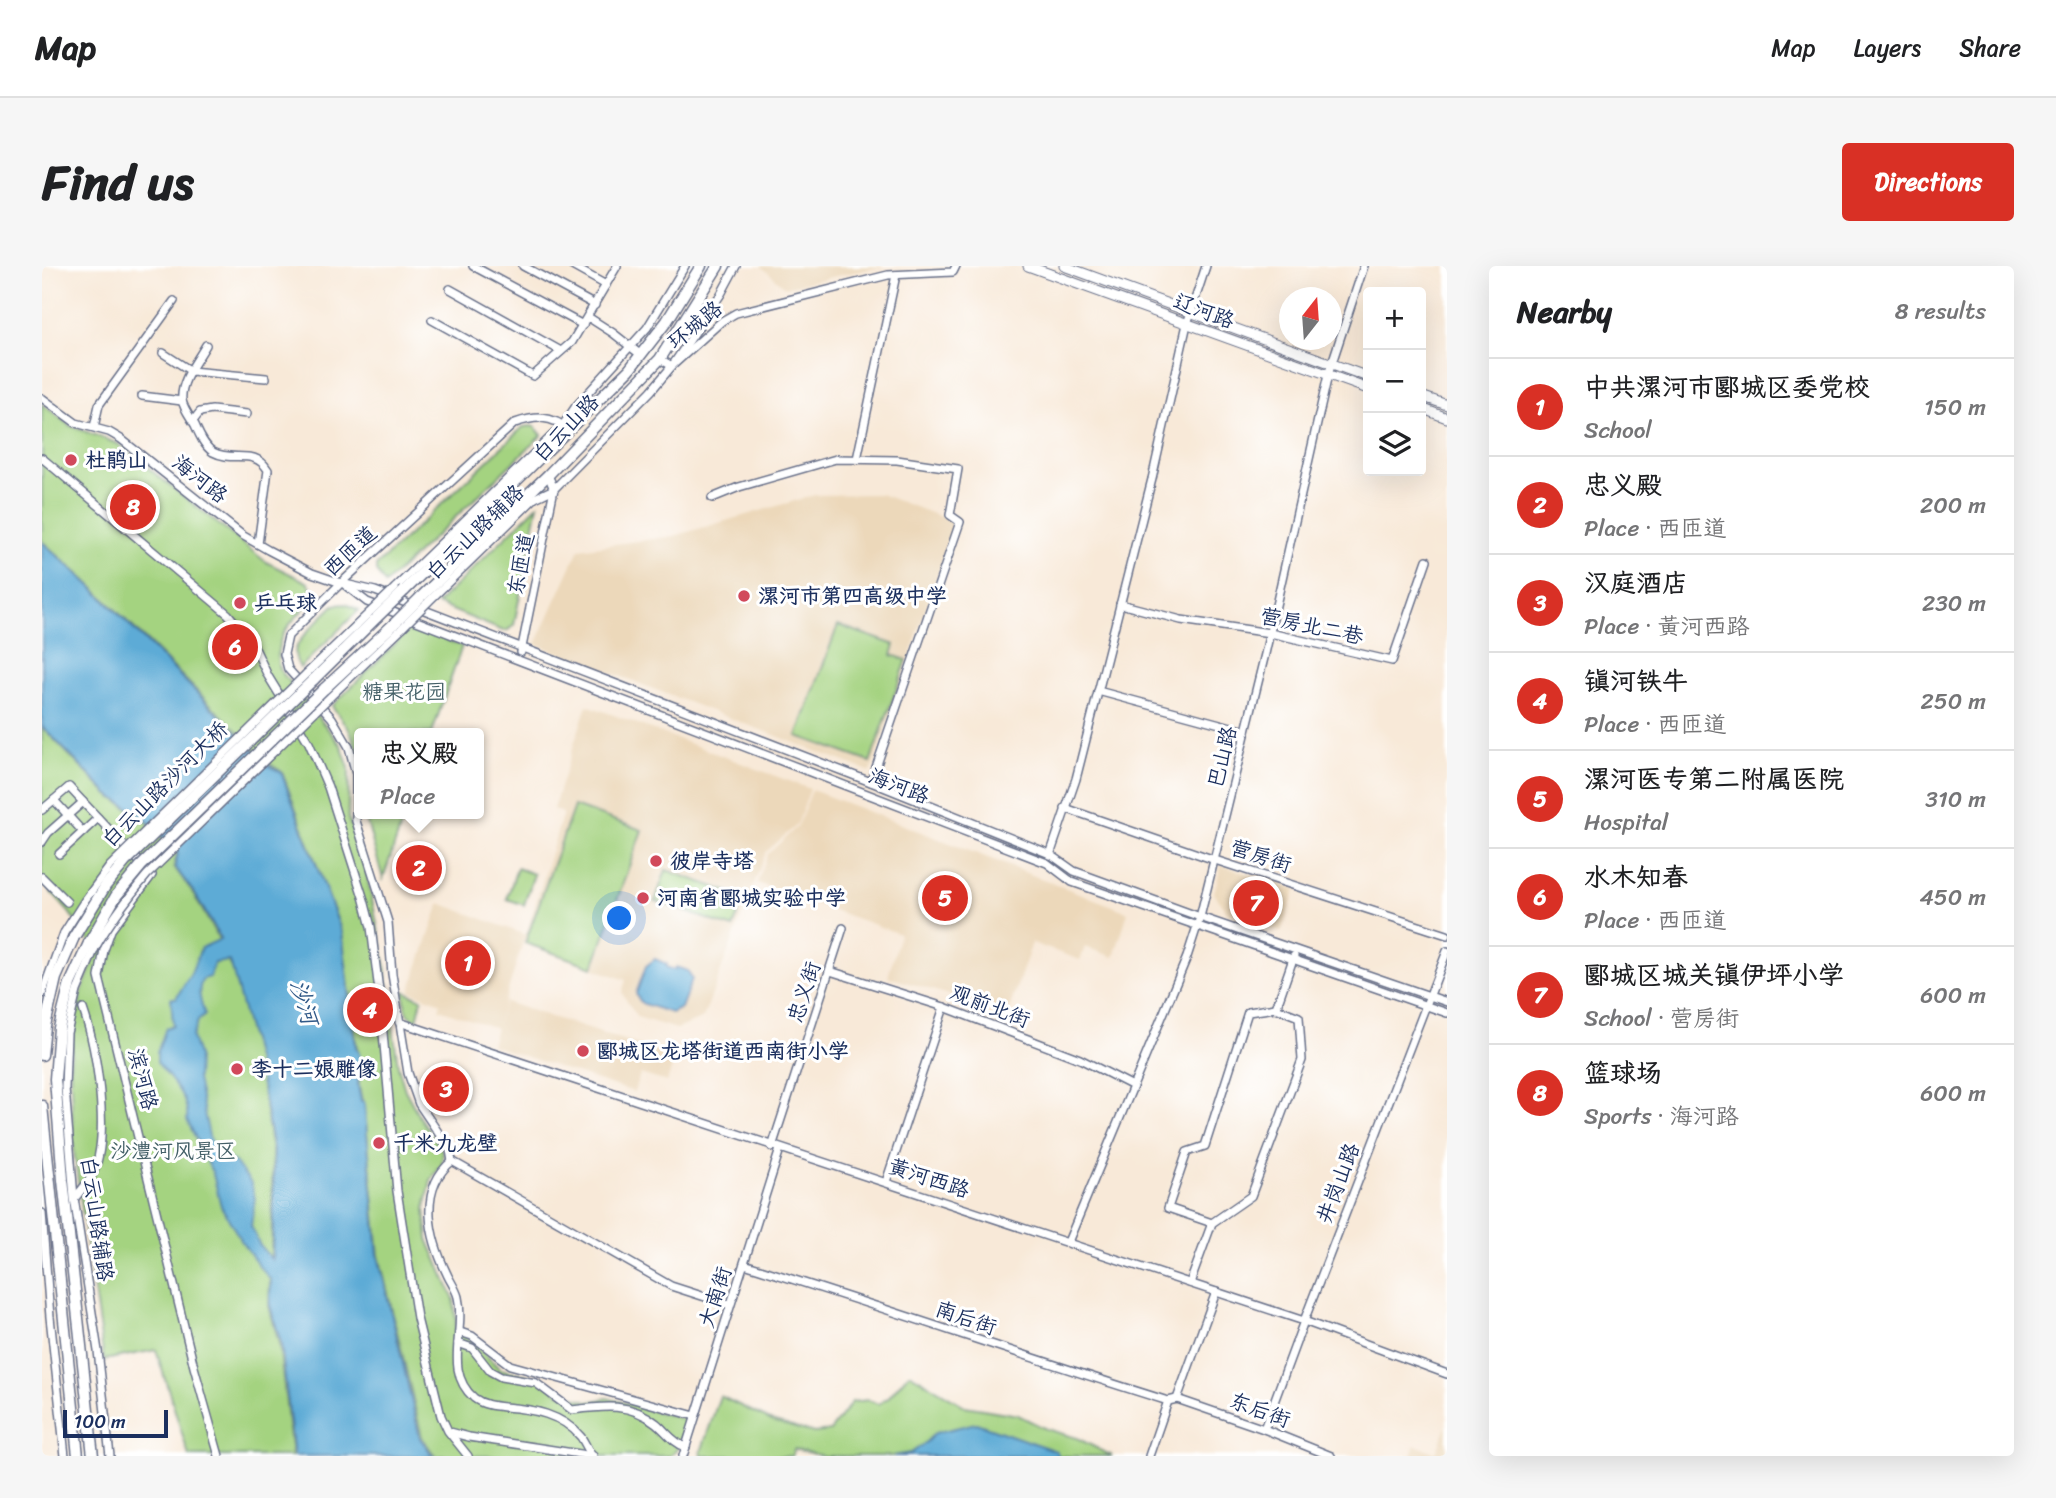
<!DOCTYPE html>
<meta charset="utf-8">
<style>
body{margin:0;font-family:Sriracha,"LXGW WenKai TC",sans-serif;background:#f6f6f6;color:#202124}
.controls{position:absolute;right:21px;top:21px;display:grid;overflow:hidden;border-radius:7px;box-shadow:0 7px 28px #0002}
.controls button{width:63px;height:63px;display:grid;place-items:center;padding:0;border:0;border-bottom:2px solid #e0e0e0;background:#fff;color:#202124;font:35px sans-serif}
.compass{position:absolute;left:1237px;top:21px;width:63px;height:63px;border-radius:50%;background:#fff;box-shadow:0 7px 28px #0002;rotate:17deg}
.scale{position:absolute;left:21px;bottom:18px;width:105px;box-sizing:border-box;padding-left:7px;border:4px solid #1b2f5e;border-top:0;font-size:19px;line-height:24px;white-space:nowrap;color:#1b2f5e;-webkit-text-stroke:5px #fff;paint-order:stroke}
.you{position:absolute;left:578px;top:653px;width:24px;height:24px;margin:-18px;border:5px solid #fff;border-radius:50%;background:#1a73e8;box-shadow:0 0 0 10px #1a73e833}
.badge{display:grid;place-items:center;width:46px;height:46px;border-radius:50%;background:#d93025;color:#fff;font-size:23px;font-weight:700}
.pin{position:absolute;translate:-50% -50%;border:4px solid #fff;box-shadow:0 2px 7px #0006}
.popup{position:absolute;left:312px;top:462px;width:130px;height:91px;box-sizing:border-box;display:grid;place-content:center;border-radius:7px;background:#fff;filter:drop-shadow(0 2px 5px #0005);font-size:23px;white-space:nowrap;color:#757577}
.popup b{font-size:26px;color:#202124}
.popup::after{content:'';position:absolute;left:50%;top:100%;margin-left:-14px;border:14px solid transparent;border-top-color:#fff}
.list{margin:0;padding:0;list-style:none}
h2{display:flex;justify-content:space-between;align-items:center;height:91px;margin:0;padding:0 28px;font-size:30px}
h2 small{font-size:23px;font-weight:400;color:#757577}
.list li{display:grid;grid-template-columns:46px 1fr auto;gap:21px;align-items:center;box-sizing:border-box;height:98px;padding:0 28px;border-top:2px solid #e0e0e0}
.list b{display:block;font-size:26px;white-space:nowrap}
.list p{margin:0;font-size:23px;white-space:nowrap;color:#757577}
.list em{font-size:23px;font-style:normal;color:#757577}
.icon{flex:none;width:38px;height:38px;fill:none;stroke:currentColor;stroke-width:2;stroke-linecap:round;stroke-linejoin:round}
.map{position:relative;flex:none;width:1405px;height:1190px;overflow:hidden;border-radius:7px}
header{display:flex;align-items:center;gap:42px;box-sizing:border-box;height:98px;padding:0 35px;background:#fff;border-bottom:2px solid #e0e0e0}
header strong{font-size:33px}
nav{display:flex;gap:38px;margin-inline-start:auto;font-size:24px}
.intro{display:flex;align-items:center;justify-content:space-between;box-sizing:border-box;height:168px;padding:0 42px}
h1{margin:0;font-size:49px}
.button{padding:18px 32px;border-radius:7px;background:#d93025;color:#fff;font-size:24px;font-weight:700}
main{display:flex;gap:42px;padding:0 42px}
aside{flex:1;background:#fff;border-radius:7px;box-shadow:0 7px 28px #0002}
.map>svg:first-child{display:block}
.built{fill:#ecd8ba}
.green{fill:#a4d380;stroke:#60816f;stroke-width:2}
.water{fill:#5dabd6;stroke:#3c6d9a;stroke-width:2;fill-rule:evenodd}
.lines{fill:none;stroke-linecap:round;stroke-linejoin:round}
.minor-casing{stroke:#687089;stroke-width:10}
.major-casing{stroke:#687089;stroke-width:11}
.highway-casing{stroke:#687089;stroke-width:13}
.minor{stroke:#fff;stroke-width:7}
.major{stroke:#fff;stroke-width:9}
.highway{stroke:#fff;stroke-width:10}
.minor-bridge-casing{stroke:#687089;stroke-width:10;stroke-linecap:butt}
.highway-bridge-casing{stroke:#687089;stroke-width:13;stroke-linecap:butt}
.minor-bridge{stroke:#fff;stroke-width:7}
.highway-bridge{stroke:#fff;stroke-width:10}
.poi-dot{fill:#d1495b;stroke:#fff;stroke-width:2.5}
.labels{text-anchor:middle;dominant-baseline:central;stroke-width:6;stroke-linejoin:round;paint-order:stroke}
.street-label{font-size:21px;fill:#1b2f5e;stroke:#fff}
.poi-label{font-size:21px;font-weight:bold;fill:#1b2f5e;stroke:#fff;text-anchor:start}
.park-label{font-size:21px;fill:#446068;stroke:#fff}
.water-label{font-size:23px;font-style:italic;fill:#325a88;stroke:#fff}
</style>
<header>
<strong>Map</strong>
<nav><a>Map</a><a>Layers</a><a>Share</a></nav>
</header>
<div class="intro"><h1>Find us</h1><a class="button">Directions</a></div>
<main>
<div class="map">
<svg width="1405" height="1190" viewBox="0 0 1405 1190">
<rect width="100%" height="100%" fill="#fff"/>
<filter id="ink" filterUnits="userSpaceOnUse"><feTurbulence type="fractalNoise" baseFrequency=".0143" numOctaves="2"/><feDisplacementMap in="SourceGraphic" scale="14" xChannelSelector="R" yChannelSelector="G"/><feConvolveMatrix kernelMatrix="1 2 1 2 8 2 1 2 1" color-interpolation-filters="sRGB"/></filter>
<filter id="wash" filterUnits="userSpaceOnUse"><feTurbulence type="fractalNoise" baseFrequency=".00686" numOctaves="4" result="noise"/><feDisplacementMap in="SourceGraphic" scale="28" xChannelSelector="R" yChannelSelector="G"/><feGaussianBlur stdDeviation="1.57" result="paint"/><feColorMatrix in="noise" values="0 0 0 0 0 0 0 0 0 0 0 0 0 0 0 0 0 1.4 0 .05"/><feComposite in="paint" operator="in"/></filter>
<g filter="url(#wash)">
<rect width="100%" height="100%" fill="#f8e9d8"/>
<!-- built -->
<g class="built">
<polygon points="719,0 841,0 743,21"/>
<polygon points="838,228 913,256 829,506 494,378 537,283 632,270 773,229"/>
<polygon points="545,439 768,523 755,559 724,586 661,752 635,763 595,751 580,727 584,714 482,678 483,670 455,759 463,736 633,791 625,816 598,808 592,826 449,779 454,762 397,743 399,737 368,725 398,637 484,669 521,547 511,543"/>
<polygon points="770,524 1086,646 1072,691 1043,681 1038,694 990,677 966,746 846,711 858,668 715,617 726,588 756,560"/>
<polygon points="1179,599 1254,623 1239,666 1186,647 1172,627"/>
<polygon points="1405,1159 1405,1190 1369,1190 1373,1179 1394,1187"/>
</g>
<!-- green -->
<g class="green">
<path d="M0 138 27 159 76 178 224 296 265 316 273 325 271 333C250 356 230 370 237 403L299 479 307 502 306 552 323 600 342 692 356 800 363 824 376 848 401 886 400 898 389 914 383 943 386 973 412 1033 414 1056 413 1067 423 1070 433 1078 458 1103 497 1112 516 1126 548 1136 565 1132 645 1154 636 1182 628 1190H393L380 1171 337 989 322 835H320L317 820V804L319 803 317 787 315 782 300 666 240 506 228 498 50 320 0 275Z"/>
<polygon points="488,160 493,161 500,169 343,318 334,305 334,300 481,161"/>
<polygon points="496,239 472,359 466,364 461,365 395,338"/>
<path d="M304 338 317 344 258 402C255 397 253 393 253 386 255 372 282 350 292 339Z"/>
<polygon points="796,359 853,379 850,389 865,394 828,496 755,470"/>
<polygon points="370,361 420,380 390,467 318,467 317,489 308,465 290,440"/>
<polygon points="0,461 66,529 102,553 135,588 132,601 149,624 179,677 191,705 218,808 230,885 230,957 227,1040 237,1078 250,1190 147,1190 114,1084 62,1094 32,887 28,798 32,762 40,725 55,685 26,645 0,616"/>
<polygon points="532,540 600,564 551,701 483,677"/>
<polygon points="323,548 363,548 341,613 324,553"/>
<polygon points="475,602 492,608 482,639 465,633"/>
<polygon points="624,604 702,631 691,662 613,635"/>
<path d="M362 725 380 733 375 754C361 750 363 737 362 725Z"/>
<polygon points="867,1107 923,1140 976,1149 1004,1163 1035,1172 1070,1190 1017,1190 1014,1185 934,1157 893,1167 882,1178 869,1187 852,1190 781,1190 752,1183 750,1190 660,1190 659,1186 678,1130 732,1156 772,1167 788,1165 810,1136 826,1134 836,1138 846,1132"/>
</g>
<!-- water -->
<g class="water">
<path d="M0 276 49 320 227 500 239 506 300 667 314 782 317 787 319 803 316 804V820L319 835H322L336 989 378 1172 391 1190H252L239 1077 228 1039 229 1014 217 1000 200 976 179 940 171 908 145 854C148 831 127 813 115 796V787L124 762 131 759 129 732H134L149 707 159 682 179 673 153 628 133 601 136 587 103 552 66 528 0 460ZM188 695 218 808 231 884 232 936 230 994 218 980 209 960 213 932 209 917 194 898 171 881 167 870 155 813 156 790 150 771 156 755 163 749C159 737 154 725 161 713L168 711 172 697Z"/>
<polygon points="613,693 625,698 624,701 633,704 634,701 646,705 650,713 639,742 629,747 599,737 594,728 604,700"/>
<polygon points="934,1157 1014,1185 1017,1190 852,1190 869,1187 882,1178 893,1167"/>
</g>
</g>
<g filter="url(#ink)">
<g class="lines">
<!-- minor casing -->
<g class="minor-casing">
<g id="minor">
<polyline points="431,0 541,59"/>
<polyline points="481,0 553,39"/>
<polyline points="530,0 564,19"/>
<polyline points="408,23 519,85"/>
<polyline points="546,51 571,67 599,89"/>
<polyline points="390,54 491,110 530,76 575,0"/>
<path d="M164 79C155 95 138 115 140 134 141 142 149 152 153 159 157 168 162 180 171 186 191 197 212 181 226 204L216 278"/>
<polyline points="121,87 149,105 224,112"/>
<polyline points="618,93 630,100 680,55 694,47 846,9 911,6 914,0"/>
<polyline points="100,130 140,135"/>
<polyline points="0,132 34,157 67,166 79,173 200,269 226,284 270,307 299,317 333,325 829,516 1008,588 1032,605 1158,651 1405,736"/>
<polyline points="151,155 158,146 170,144 205,148"/>
<polyline points="52,161 57,139 132,35"/>
<path d="M527 164C509 149 494 150 473 157L299 317 246 370 242 388 246 403 290 452 307 481 314 508V555L346 656 350 708 366 807 377 838 408 884 410 895 629 1020 688 1039"/>
<polyline points="0,192 186,348 211,378 226,410 267,477 286,521 322,634 329,661 338,733 355,925 375,1052 399,1150 406,1165 426,1190"/>
<polyline points="815,193 854,9"/>
<polyline points="670,232 697,221 794,193 855,194 916,203 908,249 918,256 829,516"/>
<polyline points="303,319 325,336 1005,597 1030,616 1405,747"/>
<polyline points="353,322 521,159 534,140 605,62 643,0"/>
<polyline points="386,336 493,232 512,223 609,125 630,100 679,28 694,0"/>
<polyline points="1078,338 1139,354 1228,367 1350,395 1385,294"/>
<polyline points="479,386 512,223 506,209"/>
<polyline points="264,408 327,347"/>
<polyline points="1056,425 1204,465"/>
<polyline points="288,431 360,362"/>
<polyline points="12,534 41,566"/>
<polyline points="1023,542 1173,594 1405,669"/>
<polyline points="0,544 27,521 41,536"/>
<polyline points="0,576 6,567 41,536 110,609 69,664 62,684 57,711 152,1101 177,1190"/>
<polyline points="17,588 56,552"/>
<polyline points="1008,589 1034,513 1110,213 1145,58 1164,0"/>
<polyline points="0,611 25,636"/>
<polyline points="53,682 35,725 25,767 23,822 32,932 56,1085 68,1190"/>
<polyline points="788,705 902,741 1038,793 1091,820"/>
<polyline points="0,728 22,667"/>
<polyline points="1234,742 1252,690"/>
<polyline points="357,756 1262,1055 1405,1108"/>
<polyline points="730,881 801,662"/>
<path d="M410 895C375 924 388 973 405 1008 408 1015 414 1023 416 1031 424 1066 401 1105 432 1132 441 1139 452 1140 462 1141 491 1143 520 1148 539 1171 543 1177 546 1184 550 1190"/>
<polyline points="844,916 902,741"/>
<path d="M33 932C39 924 48 915 52 905 68 867 55 783 41 743"/>
<polyline points="0,947 8,1051 23,1190"/>
<polyline points="1026,976 1145,691 1158,651 1223,388 1286,109 1322,0"/>
<path d="M702 998C844 1042 984 1091 1126 1135L1135 1133 1222 1163 1289 1190"/>
<polyline points="1148,1017 1170,957 1209,930 1260,794 1257,751 1234,742 1206,746 1163,880 1145,886 1126,942 1170,957"/>
<polyline points="418,1066 430,1070 468,1099 653,1150"/>
<path d="M416 1077 430 1082 448 1105 459 1111 494 1117 530 1144C561 1140 588 1136 614 1157 624 1165 631 1177 644 1181"/>
<polyline points="1135,1133 1174,1026"/>
<polyline points="1222,1163 1262,1055 1405,685"/>
<polyline points="408,1166 427,1171 551,1190"/>
<polyline points="641,1190 738,883"/>
<polyline points="1107,1190 1126,1135"/>
</g>
</g>
<!-- major casing -->
<g class="major-casing">
<g id="major">
<polyline points="986,0 1326,123"/>
<polyline points="1022,0 1326,111"/>
<polyline points="1379,130 1405,139"/>
<polyline points="1379,142 1405,152"/>
</g>
</g>
<!-- highway casing -->
<g class="highway-casing">
<g id="highway">
<polyline points="362,325 587,104 625,55 659,0"/>
<polyline points="378,332 506,209 618,93 676,0"/>
<polyline points="271,414 335,351"/>
<polyline points="282,423 352,358"/>
<polyline points="47,677 28,718 17,762 13,813 21,914 51,1190"/>
<polyline points="0,789 3,760 14,712 32,671"/>
<polyline points="0,840 36,1190"/>
</g>
</g>
<!-- minor -->
<use href="#minor" class="minor"/>
<!-- major -->
<use href="#major" class="major"/>
<!-- highway -->
<use href="#highway" class="highway"/>
<!-- minor-bridge casing -->
<g class="minor-bridge-casing">
<g id="minor-bridge">
<polyline points="327,347 353,322"/>
<polyline points="360,362 386,336"/>
<polyline points="22,667 43,634 68,600 264,408"/>
<path d="M53 682C68 655 85 633 105 609L288 431"/>
</g>
</g>
<!-- highway-bridge casing -->
<g class="highway-bridge-casing">
<g id="highway-bridge">
<polyline points="335,351 362,325"/>
<polyline points="352,358 378,332"/>
<polyline points="32,671 64,619 83,596 271,414"/>
<polyline points="47,677 74,630 99,600 282,423"/>
</g>
</g>
<!-- minor-bridge -->
<use href="#minor-bridge" class="minor-bridge"/>
<!-- highway-bridge -->
<use href="#highway-bridge" class="highway-bridge"/>
</g>
</g>
<!-- markers -->
<g class="poi-dot">
<circle cx="29" cy="194" r="7"/>
<circle cx="702" cy="330" r="7"/>
<circle cx="198" cy="337" r="7"/>
<circle cx="614" cy="595" r="7"/>
<circle cx="601" cy="632" r="7"/>
<circle cx="541" cy="785" r="7"/>
<circle cx="195" cy="803" r="7"/>
<circle cx="337" cy="877" r="7"/>
</g>
<g class="labels">
<!-- street labels -->
<g class="street-label">
<text transform="translate(1162 45) rotate(20)">辽河路</text>
<text transform="translate(653 59) rotate(-39)">环城路</text>
<text transform="translate(524 162) rotate(-46)">白云山路</text>
<text transform="translate(158 213) rotate(38)">海河路</text>
<text transform="translate(433 266) rotate(-44)">白云山路辅路</text>
<text transform="translate(308 285) rotate(-43)">西匝道</text>
<text transform="translate(479 298) rotate(-79)">东匝道</text>
<text transform="translate(1270 360) rotate(12)">营房北二巷</text>
<text transform="translate(1180 491) rotate(-76)">巴山路</text>
<text transform="translate(123 518) rotate(-45)">白云山路沙河大桥</text>
<text transform="translate(857 520) rotate(21)">海河路</text>
<text transform="translate(1219 590) rotate(18)">营房街</text>
<text transform="translate(762 726) rotate(-72)">忠义街</text>
<text transform="translate(948 740) rotate(21)">观前北街</text>
<text transform="translate(101 813) rotate(76)">滨河路</text>
<text transform="translate(887 912) rotate(18)">黄河西路</text>
<text transform="translate(1296 917) rotate(-69)">井岗山路</text>
<text transform="translate(55 953) rotate(82)">白云山路辅路</text>
<text transform="translate(673 1031) rotate(-72)">大南街</text>
<text transform="translate(924 1052) rotate(19)">南后街</text>
<text transform="translate(1218 1144) rotate(20)">东后街</text>
</g>
<!-- poi labels -->
<g class="poi-label">
<text x="43" y="194">杜鹃山</text>
<text x="716" y="330">漯河市第四高级中学</text>
<text x="212" y="337">乒乓球</text>
<text x="628" y="595">彼岸寺塔</text>
<text x="615" y="632">河南省郾城实验中学</text>
<text x="555" y="785">郾城区龙塔街道西南街小学</text>
<text x="209" y="803">李十二娘雕像</text>
<text x="351" y="877">千米九龙壁</text>
</g>
<!-- park labels -->
<g class="park-label">
<text x="362" y="426">糖果花园</text>
<text x="131" y="885">沙澧河风景区</text>
</g>
<!-- water labels -->
<g class="water-label">
<text transform="translate(262 736) rotate(73)">沙河</text>
</g>
</g>
</svg>
<div class="controls">
<button>+</button>
<button>−</button>
<button><svg class="icon" aria-label="layers" viewBox="0 0 24 24"><path d="M12 4l9 5-9 5-9-5zM3 14l9 5 9-5"/></svg></button>
</div>
<svg class="compass" viewBox="-18 -18 36 36"><path d="M0-13l5 13h-10z" fill="#e53935"/><path d="M0 13l5-13h-10z" fill="#757577"/></svg>
<div class="scale">100 m</div>
<div class="you"></div>
<div class="pin badge" style="left:426px;top:697px">1</div>
<div class="pin badge" style="left:377px;top:602px">2</div>
<div class="popup"><b>忠义殿</b>Place</div>
<div class="pin badge" style="left:404px;top:823px">3</div>
<div class="pin badge" style="left:328px;top:744px">4</div>
<div class="pin badge" style="left:903px;top:632px">5</div>
<div class="pin badge" style="left:193px;top:381px">6</div>
<div class="pin badge" style="left:1214px;top:637px">7</div>
<div class="pin badge" style="left:91px;top:241px">8</div>
</div>
<aside>
<h2>Nearby<small>8 results</small></h2>
<ul class="list">
<li><span class="badge">1</span><div><b>中共漯河市郾城区委党校</b><p>School</p></div><em>150 m</em></li>
<li><span class="badge">2</span><div><b>忠义殿</b><p>Place · 西匝道</p></div><em>200 m</em></li>
<li><span class="badge">3</span><div><b>汉庭酒店</b><p>Place · 黄河西路</p></div><em>230 m</em></li>
<li><span class="badge">4</span><div><b>镇河铁牛</b><p>Place · 西匝道</p></div><em>250 m</em></li>
<li><span class="badge">5</span><div><b>漯河医专第二附属医院</b><p>Hospital</p></div><em>310 m</em></li>
<li><span class="badge">6</span><div><b>水木知春</b><p>Place · 西匝道</p></div><em>450 m</em></li>
<li><span class="badge">7</span><div><b>郾城区城关镇伊坪小学</b><p>School · 营房街</p></div><em>600 m</em></li>
<li><span class="badge">8</span><div><b>篮球场</b><p>Sports · 海河路</p></div><em>600 m</em></li>
</ul>
</aside>
</main>
